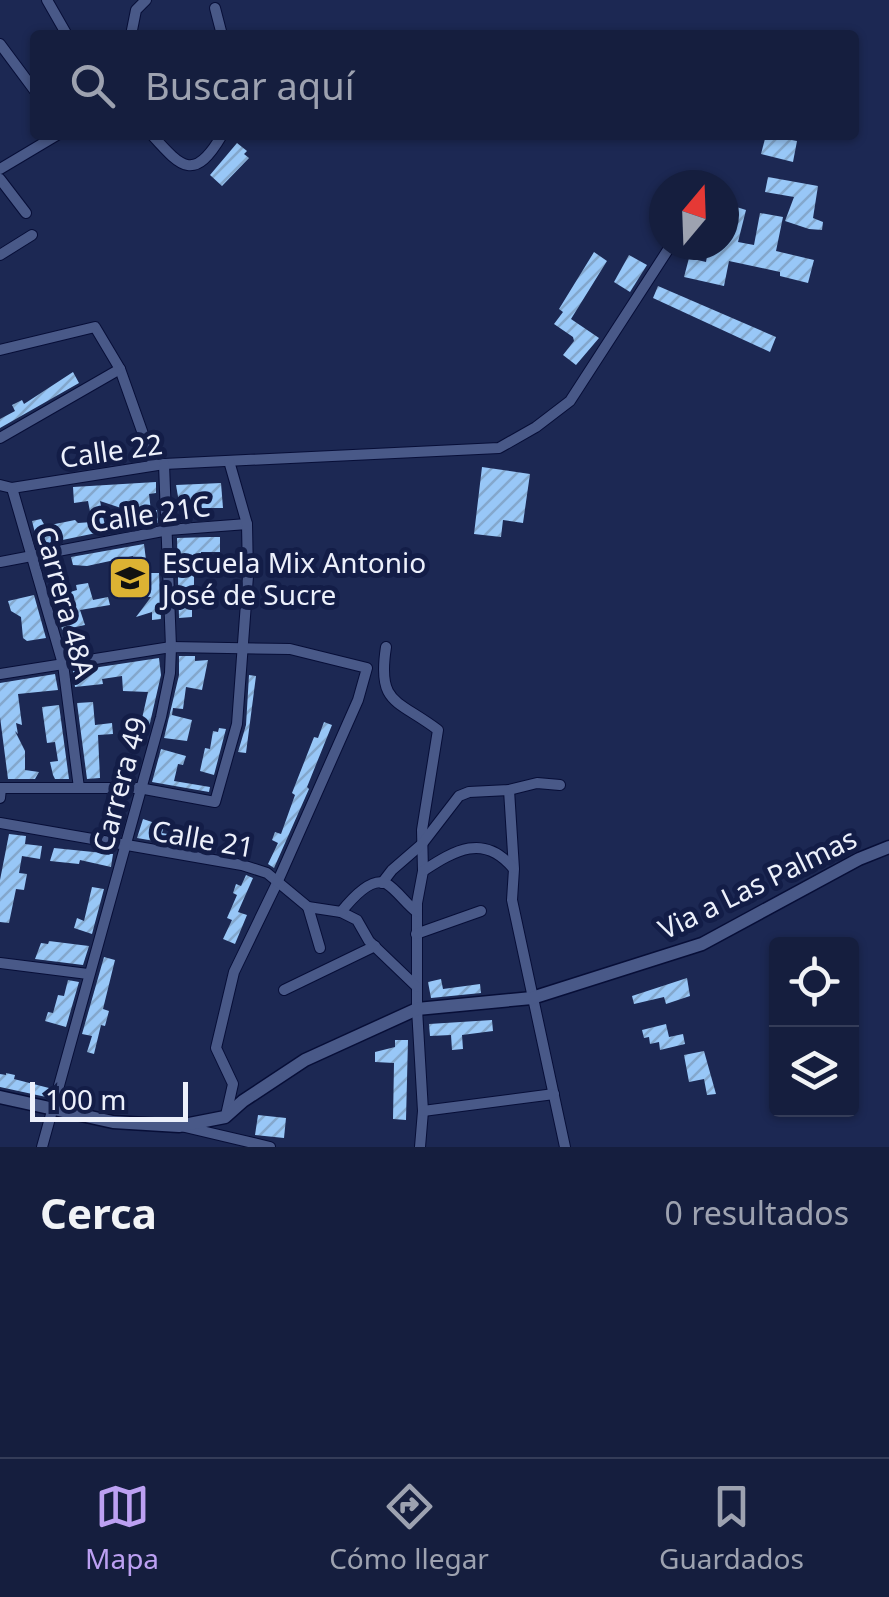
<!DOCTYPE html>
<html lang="es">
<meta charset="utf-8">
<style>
body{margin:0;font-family:"Noto Sans",sans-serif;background:#1e2745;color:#f1f3f6}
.controls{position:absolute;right:30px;bottom:30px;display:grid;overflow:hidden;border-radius:10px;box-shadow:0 2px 8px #0004}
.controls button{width:90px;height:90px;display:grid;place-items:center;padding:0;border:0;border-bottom:2px solid #343c58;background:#151e3e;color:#f1f3f6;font:50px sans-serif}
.compass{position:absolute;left:649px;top:170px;width:90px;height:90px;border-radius:50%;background:#151e3e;box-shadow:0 2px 8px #0004;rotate:19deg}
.scale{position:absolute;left:30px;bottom:25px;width:158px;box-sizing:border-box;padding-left:10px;border:5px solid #ecf0fb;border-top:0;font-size:28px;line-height:35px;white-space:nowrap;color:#ecf0fb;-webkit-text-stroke:8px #131d47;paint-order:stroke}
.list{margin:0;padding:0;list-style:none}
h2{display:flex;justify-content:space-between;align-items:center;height:130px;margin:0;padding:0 40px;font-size:42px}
h2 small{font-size:32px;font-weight:400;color:#9da2b0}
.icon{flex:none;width:55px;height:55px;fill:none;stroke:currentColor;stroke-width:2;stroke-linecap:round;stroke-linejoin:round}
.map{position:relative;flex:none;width:889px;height:1147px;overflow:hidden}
.search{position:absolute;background:#151e3e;box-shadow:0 2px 8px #0004;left:30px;right:30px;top:30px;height:110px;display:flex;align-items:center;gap:25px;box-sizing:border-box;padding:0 35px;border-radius:10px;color:#9da2b0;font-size:38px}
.sheet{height:310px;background:#151e3e}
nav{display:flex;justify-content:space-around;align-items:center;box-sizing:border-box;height:140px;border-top:2px solid #343c58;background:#151e3e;font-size:28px;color:#9da2b0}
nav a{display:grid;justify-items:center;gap:5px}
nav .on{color:#bca0f2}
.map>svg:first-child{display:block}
.building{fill:url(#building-hatch)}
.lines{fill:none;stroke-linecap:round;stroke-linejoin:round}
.minor-casing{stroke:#070e37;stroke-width:12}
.tertiary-casing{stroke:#070e37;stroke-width:15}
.minor{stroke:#495988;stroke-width:10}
.tertiary{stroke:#495988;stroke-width:12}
.labels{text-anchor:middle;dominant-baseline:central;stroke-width:10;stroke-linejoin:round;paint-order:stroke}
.street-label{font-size:28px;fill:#ecf0fb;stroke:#131d47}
.poi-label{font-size:28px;fill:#ecf0fb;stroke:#131d47;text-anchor:start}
</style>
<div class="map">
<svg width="889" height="1147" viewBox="0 0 889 1147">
<defs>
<pattern id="building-hatch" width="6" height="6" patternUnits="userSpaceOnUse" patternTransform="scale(2.5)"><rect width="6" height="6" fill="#98c7f7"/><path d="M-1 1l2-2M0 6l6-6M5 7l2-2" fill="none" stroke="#84a7cc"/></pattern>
</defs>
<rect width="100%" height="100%" fill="#1c2853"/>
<!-- building -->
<g class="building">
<polygon points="766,135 797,141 793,162 761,154"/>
<polygon points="237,143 247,151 244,154 249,158 222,186 210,175"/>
<polygon points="768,177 818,186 813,218 823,222 822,230 809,229 785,221 794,197 765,192"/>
<polygon points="724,203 746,210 738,242 754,245 760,213 783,217 776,251 814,260 808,283 780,276 780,272 729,261 724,286 684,277 689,258 706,262 709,245 724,245"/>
<polygon points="594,252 607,261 571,319 599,338 576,365 563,355 574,341 573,337 554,324 563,312 559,309"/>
<polygon points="629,255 647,265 630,292 614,282"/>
<polygon points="658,286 776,337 770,352 653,298"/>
<polygon points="73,372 79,383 0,428 0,419 15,411 12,405 22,400 24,404"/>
<polygon points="482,467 530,474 523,523 503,520 501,537 474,534"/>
<polygon points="156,482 156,493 149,494 151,511 157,510 158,523 124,529 121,508 100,501 106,531 38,545 32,521 41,519 45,526 75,520 78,523 92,522 88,501 74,503 73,487"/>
<polygon points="221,483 223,508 180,508 176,485"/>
<polygon points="210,537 220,537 220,552 201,552 199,573 194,573 194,587 185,587 184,605 192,609 192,617 179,618 177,538"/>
<polygon points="144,544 146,560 134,562 133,556 87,566 73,565 71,557"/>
<polygon points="143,573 159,573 161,619 152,620 152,612 136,617 151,597 113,596 113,584 143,585"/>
<polygon points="88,583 93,600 108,597 110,605 80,610 85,625 71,628 77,653 69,654 51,591 58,589 60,595 77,590 76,585"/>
<polygon points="34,595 46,638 27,641 23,638 21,617 11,611 8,601"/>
<polygon points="179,656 195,656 195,661 208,660 202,690 186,687 183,709 173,708 172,715 192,720 187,741 164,738 179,675"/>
<polygon points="159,658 161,675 147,736 138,736 148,692 123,691 122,676 102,679 103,684 75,687 73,671"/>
<polygon points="55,674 58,690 18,694 22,725 16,723 18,734 15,731 25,751 25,770 39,772 35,779 8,779 0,717 0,683"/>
<polygon points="249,675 256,676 246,753 238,752 246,725"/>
<polygon points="93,702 95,725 112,723 113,734 98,735 100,778 87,779 77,703"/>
<polygon points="59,705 69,779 55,779 53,775 50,762 58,761 55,742 47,743 42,707"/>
<polygon points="324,722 332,725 307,787 309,789 274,868 268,864 278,843 272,840 275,832 281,834 295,795 292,793 314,737 318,738"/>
<polygon points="219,728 226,729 214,775 200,771 205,748 210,749 213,731 218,732"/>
<polygon points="161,749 186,756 183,765 178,764 174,781 210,787 209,792 152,782"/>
<polygon points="143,819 164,826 162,833 173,835 172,844 137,838"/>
<polygon points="9,834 26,836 25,844 42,846 40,859 22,856 19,873 27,874 24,890 16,889 9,923 0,922 0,880"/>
<polygon points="54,848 113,854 111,867 80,860 79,864 50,861"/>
<polygon points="246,875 253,878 238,912 247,915 235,944 223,939 232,920 227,918 237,895 233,893 236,884 241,886"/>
<polygon points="92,887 104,889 92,934 74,928 77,918 84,921"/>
<polygon points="49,941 89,946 83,965 35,959 41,943 48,944"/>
<polygon points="104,957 115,960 103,1009 109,1011 105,1026 101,1025 94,1054 87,1052 92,1036 82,1034"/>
<polygon points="687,978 690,996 666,1004 664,997 634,1004 632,996"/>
<polygon points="441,979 443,989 480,984 481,993 431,998 428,982"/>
<polygon points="68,980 79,982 66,1027 45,1021 48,1012 53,1013 58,995 64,996"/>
<polygon points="492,1020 493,1031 462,1035 463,1049 452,1050 451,1035 430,1036 429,1024"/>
<polygon points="666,1024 669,1037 683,1034 685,1044 660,1050 659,1042 650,1044 649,1037 644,1038 642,1030"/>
<polygon points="395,1040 408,1040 406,1120 393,1119 394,1063 375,1062 375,1052 395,1047"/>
<polygon points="704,1051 716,1094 707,1095 704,1079 689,1082 684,1055"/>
<polygon points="6,1073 15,1075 14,1079 49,1088 46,1097 0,1087 0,1074 6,1075"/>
<polygon points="258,1115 286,1118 284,1138 255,1135"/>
</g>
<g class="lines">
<!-- minor casing -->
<g class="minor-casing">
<g id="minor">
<polyline points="47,0 67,35"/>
<polyline points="215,8 222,35"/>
<polyline points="131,35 136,10 146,0"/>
<polyline points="0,44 35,91"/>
<path d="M152 135C181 167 194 183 222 135"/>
<polyline points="0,169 57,135"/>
<polyline points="0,179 26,213"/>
<polyline points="0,255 32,235"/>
<polyline points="0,350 95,327 120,369 154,465"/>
<polyline points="0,438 120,369"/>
<polyline points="0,485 12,488 164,464 499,448 536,427 570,401 671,245"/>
<polyline points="12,488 63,664 79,788"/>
<polyline points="0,562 168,530 247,524"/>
<path d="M386 647C377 705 397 699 438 730L422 830 423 871 417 903V1009L423 1111 420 1147"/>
<polyline points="0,674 171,647 290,649 367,668 358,700 277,883 234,972 216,1048 233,1084 226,1115"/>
<polyline points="509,790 514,869 512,900 565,1147"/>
<polyline points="0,798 1,788 139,788 215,802 237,724 248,576 247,524 229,461"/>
<polyline points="0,823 242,865 267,873 308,907 341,912 357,920 369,941 417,987"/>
<path d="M423 871C455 850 484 833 513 868"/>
<polyline points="382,883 392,870 422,844 459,796 469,792 509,790 537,783 560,785"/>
<polyline points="308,907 320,948"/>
<path d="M341 912C349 902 371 875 387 884 397 890 407 905 417 912"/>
<polyline points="416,934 481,911"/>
<polyline points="0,963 88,974"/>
<polyline points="284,990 375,946"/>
<polyline points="423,1111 554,1094"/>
<polyline points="185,1127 270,1147"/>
<polyline points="42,1147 161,717 170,673 171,647 164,464"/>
</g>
</g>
<!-- tertiary casing -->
<g class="tertiary-casing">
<polyline id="tertiary" points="0,1097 113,1122 179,1126 225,1117 243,1101 305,1060 417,1009 532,998 702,944 859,859 889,847"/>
</g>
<!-- minor -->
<use href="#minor" class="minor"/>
<!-- tertiary -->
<use href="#tertiary" class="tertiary"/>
</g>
<!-- icons -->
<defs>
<g id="school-square" transform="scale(2.25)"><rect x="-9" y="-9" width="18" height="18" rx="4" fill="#dcb233" stroke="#131d47"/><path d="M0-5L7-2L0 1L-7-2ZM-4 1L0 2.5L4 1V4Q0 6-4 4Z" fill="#111"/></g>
</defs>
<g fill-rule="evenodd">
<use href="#school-square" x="130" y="578"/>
</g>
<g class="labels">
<!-- street labels -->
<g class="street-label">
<text transform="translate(111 450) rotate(-8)">Calle 22</text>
<text transform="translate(150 513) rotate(-8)">Calle 21C</text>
<text transform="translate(66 602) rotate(75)">Carrera 48A</text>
<text transform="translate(119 784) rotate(-75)">Carrera 49</text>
<text transform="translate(203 838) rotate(10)">Calle 21</text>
<text transform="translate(757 883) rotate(-26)">Via a Las Palmas</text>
</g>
<!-- poi labels -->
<g class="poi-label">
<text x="162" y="562">Escuela Mix Antonio<tspan x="162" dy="32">José de Sucre</tspan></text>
</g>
</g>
</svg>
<div class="controls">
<button><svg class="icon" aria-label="locate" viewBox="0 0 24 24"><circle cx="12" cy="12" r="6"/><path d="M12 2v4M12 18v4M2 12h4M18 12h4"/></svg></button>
<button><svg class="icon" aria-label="layers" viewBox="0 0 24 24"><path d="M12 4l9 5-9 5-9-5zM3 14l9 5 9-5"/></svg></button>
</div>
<svg class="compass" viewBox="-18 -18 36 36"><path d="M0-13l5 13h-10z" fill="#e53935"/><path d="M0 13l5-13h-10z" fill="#9da2b0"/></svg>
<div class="scale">100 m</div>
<div class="search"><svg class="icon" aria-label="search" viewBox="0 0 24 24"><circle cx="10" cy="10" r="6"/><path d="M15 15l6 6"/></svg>Buscar aquí</div>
</div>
<section class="sheet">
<h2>Cerca<small>0 resultados</small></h2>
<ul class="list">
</ul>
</section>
<nav>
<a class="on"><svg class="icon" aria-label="map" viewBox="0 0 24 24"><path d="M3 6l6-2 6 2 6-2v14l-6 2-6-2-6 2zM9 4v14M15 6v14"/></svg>Mapa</a>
<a><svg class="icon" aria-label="directions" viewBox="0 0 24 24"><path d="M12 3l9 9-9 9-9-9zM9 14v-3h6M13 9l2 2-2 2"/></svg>Cómo llegar</a>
<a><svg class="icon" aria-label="saved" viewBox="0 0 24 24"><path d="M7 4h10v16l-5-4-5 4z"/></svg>Guardados</a>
</nav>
